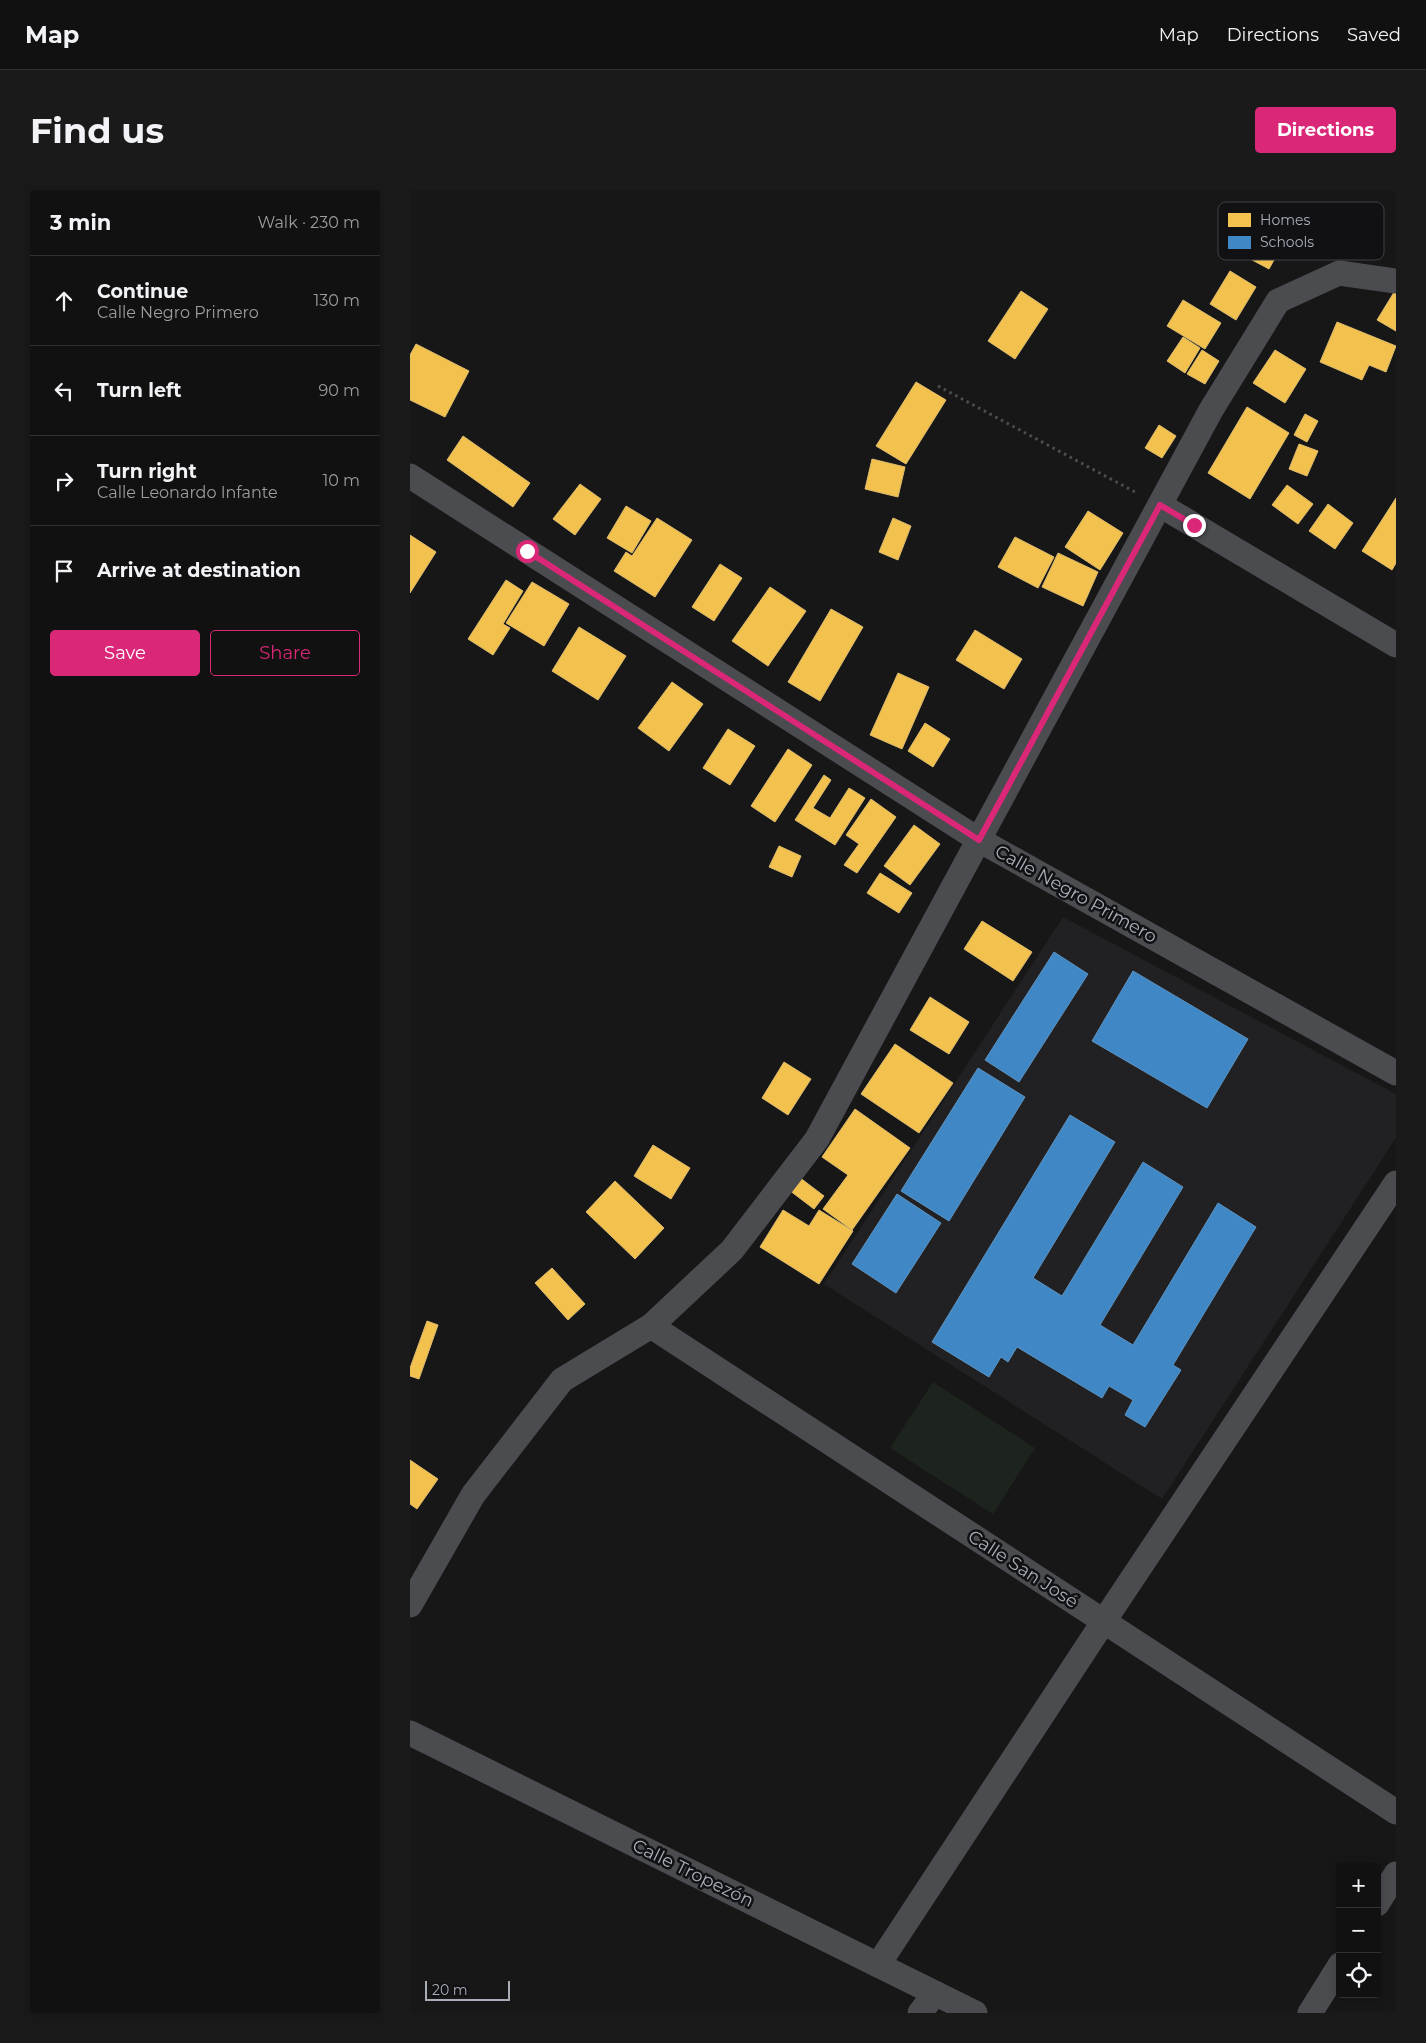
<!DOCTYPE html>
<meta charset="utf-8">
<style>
body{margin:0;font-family:Montserrat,sans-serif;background:#1a1a1a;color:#f1f3f6}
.controls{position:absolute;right:15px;bottom:15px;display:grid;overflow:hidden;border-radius:5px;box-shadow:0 2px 12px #0003}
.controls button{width:45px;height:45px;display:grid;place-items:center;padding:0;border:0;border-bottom:1px solid #303131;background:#111;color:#f1f3f6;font:25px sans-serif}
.scale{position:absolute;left:15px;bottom:12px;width:85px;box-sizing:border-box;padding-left:5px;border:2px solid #a8adb8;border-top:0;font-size:14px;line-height:18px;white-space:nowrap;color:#a8adb8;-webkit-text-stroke:4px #111113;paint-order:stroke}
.stop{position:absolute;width:15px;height:15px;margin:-11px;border:4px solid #db2777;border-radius:50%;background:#fff}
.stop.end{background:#db2777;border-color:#fff;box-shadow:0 1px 5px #0008}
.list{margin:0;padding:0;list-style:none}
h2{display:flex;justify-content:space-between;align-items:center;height:65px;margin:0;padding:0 20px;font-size:21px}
h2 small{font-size:16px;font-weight:400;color:#9c9d9f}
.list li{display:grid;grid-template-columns:32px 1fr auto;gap:15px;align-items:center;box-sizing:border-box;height:90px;padding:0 20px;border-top:1px solid #303131}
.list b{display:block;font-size:19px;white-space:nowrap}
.list p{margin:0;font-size:16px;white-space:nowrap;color:#9c9d9f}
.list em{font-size:16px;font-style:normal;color:#9c9d9f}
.actions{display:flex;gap:10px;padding:15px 20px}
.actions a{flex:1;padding:11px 0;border:1px solid #db2777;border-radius:5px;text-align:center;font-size:18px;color:#db2777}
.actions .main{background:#db2777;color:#fff}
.icon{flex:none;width:28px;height:28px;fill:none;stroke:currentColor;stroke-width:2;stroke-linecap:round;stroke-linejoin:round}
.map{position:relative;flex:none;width:986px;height:1823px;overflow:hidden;border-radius:5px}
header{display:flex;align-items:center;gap:30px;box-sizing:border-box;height:70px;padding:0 25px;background:#111;border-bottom:1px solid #303131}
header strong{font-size:24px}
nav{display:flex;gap:28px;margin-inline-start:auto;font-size:18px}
.intro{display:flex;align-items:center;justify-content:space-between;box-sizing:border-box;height:120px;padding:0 30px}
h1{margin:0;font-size:35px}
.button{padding:12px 22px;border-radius:5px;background:#db2777;color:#fff;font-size:18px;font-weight:700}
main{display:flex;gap:30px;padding:0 30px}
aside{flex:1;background:#111;border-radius:5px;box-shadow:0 2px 12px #0003}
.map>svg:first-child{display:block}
.built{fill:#212123}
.green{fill:#1d241e}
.homes{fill:#f2c14e;stroke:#dcbb6e}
.schools{fill:#3f88c5;stroke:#5e93c1}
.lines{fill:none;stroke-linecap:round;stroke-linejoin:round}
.path{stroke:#4d4e52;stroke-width:3;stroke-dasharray:2.5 4;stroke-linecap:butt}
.minor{stroke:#4b4c50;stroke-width:25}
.route{stroke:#db2777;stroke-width:6}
.labels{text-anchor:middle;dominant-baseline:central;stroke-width:5;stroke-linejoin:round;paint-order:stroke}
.street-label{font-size:18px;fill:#a8adb8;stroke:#111113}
.key{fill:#111113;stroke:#3e4045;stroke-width:1}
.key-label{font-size:14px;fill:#a8adb8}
</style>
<header>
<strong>Map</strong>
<nav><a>Map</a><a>Directions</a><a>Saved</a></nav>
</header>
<div class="intro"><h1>Find us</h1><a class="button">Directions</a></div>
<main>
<aside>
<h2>3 min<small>Walk · 230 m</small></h2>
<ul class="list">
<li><svg class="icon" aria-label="ahead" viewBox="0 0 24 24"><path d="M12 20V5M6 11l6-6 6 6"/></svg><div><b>Continue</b><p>Calle Negro Primero</p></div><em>130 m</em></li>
<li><svg class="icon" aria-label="left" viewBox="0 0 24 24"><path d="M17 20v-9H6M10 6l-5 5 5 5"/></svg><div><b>Turn left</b></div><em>90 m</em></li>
<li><svg class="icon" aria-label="right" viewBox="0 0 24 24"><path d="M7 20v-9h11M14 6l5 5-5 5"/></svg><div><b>Turn right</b><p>Calle Leonardo Infante</p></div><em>10 m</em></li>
<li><svg class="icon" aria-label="arrive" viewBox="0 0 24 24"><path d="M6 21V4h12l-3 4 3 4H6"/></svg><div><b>Arrive at destination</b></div></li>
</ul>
<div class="actions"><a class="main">Save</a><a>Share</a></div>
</aside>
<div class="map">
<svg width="986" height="1823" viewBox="0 0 986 1823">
<rect width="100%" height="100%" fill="#171717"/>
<!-- built -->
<polygon class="built" points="653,727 986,904 986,948 752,1309 414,1094"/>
<!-- green -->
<polygon class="green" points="523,1192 625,1258 583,1324 480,1258"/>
<!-- homes -->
<g class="homes">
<polygon points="833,27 875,50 859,79 816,56"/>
<polygon points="820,81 846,97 826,130 800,114"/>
<polygon points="986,99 986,141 967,130"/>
<polygon points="611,101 638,119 605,169 578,151"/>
<polygon points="773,110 811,133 795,159 757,136"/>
<polygon points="927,132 986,156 976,182 959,175 952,190 910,172"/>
<polygon points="773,147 790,158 775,183 757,171"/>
<polygon points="6,154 59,181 35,227 0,210 0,165"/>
<polygon points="792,160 809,171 795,194 777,184"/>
<polygon points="865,160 896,179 875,213 843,193"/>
<polygon points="506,192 536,210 496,274 466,256"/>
<polygon points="837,217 879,243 840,309 798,283"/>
<polygon points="895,224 908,231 897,252 884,245"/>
<polygon points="749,235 766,246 752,268 735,258"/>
<polygon points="53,246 120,293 103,317 37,270"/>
<polygon points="889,254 908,261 897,286 879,279"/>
<polygon points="462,269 495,277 488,307 455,299"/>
<polygon points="170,294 191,309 165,345 143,329"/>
<polygon points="877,295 903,314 888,334 862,315"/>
<polygon points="986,308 986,373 982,380 952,361"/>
<polygon points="918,314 943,333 925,359 899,341"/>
<polygon points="216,316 241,331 222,363 197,348"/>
<polygon points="678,321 713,343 690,380 655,357"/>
<polygon points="247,328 282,350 245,407 204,381 216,362 222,366"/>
<polygon points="483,328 501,336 488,370 469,362"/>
<polygon points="0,345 26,362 0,403"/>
<polygon points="605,347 644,367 628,398 588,377"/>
<polygon points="648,363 688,382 673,416 632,397"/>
<polygon points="310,374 332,388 304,431 282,417"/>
<polygon points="96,390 113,401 93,434 100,438 83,465 58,449"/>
<polygon points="122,392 159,414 134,456 96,433"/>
<polygon points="360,397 396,421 358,476 322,451"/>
<polygon points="421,419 453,437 410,511 378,492"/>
<polygon points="169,437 216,466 188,510 142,481"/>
<polygon points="565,440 612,469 594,499 546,470"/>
<polygon points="488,483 519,497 492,559 460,545"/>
<polygon points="262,492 293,514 259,561 228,538"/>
<polygon points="515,533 540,549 523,577 498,561"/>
<polygon points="318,539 345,556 320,595 293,578"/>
<polygon points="378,559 402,575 365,632 341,616"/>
<polygon points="414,585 421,590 403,618 420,628 439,598 455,608 425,655 385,630"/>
<polygon points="461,609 486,627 447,683 434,675 449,654 436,645"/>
<polygon points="504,635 530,654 500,695 474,676"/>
<polygon points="369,656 391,666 382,687 359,677"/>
<polygon points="470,683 502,703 489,723 457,703"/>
<polygon points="572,731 622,762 603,791 554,759"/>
<polygon points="520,807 559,832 539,864 500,840"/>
<polygon points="485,854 543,893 509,943 451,904"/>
<polygon points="374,872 401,889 378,925 352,908"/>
<polygon points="445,919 500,958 442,1040 413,1019 438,985 412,967"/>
<polygon points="243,955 280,978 261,1009 224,986"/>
<polygon points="385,984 414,1006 404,1019 375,997"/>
<polygon points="205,991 254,1038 225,1069 176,1022"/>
<polygon points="373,1020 399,1036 409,1020 443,1041 409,1094 350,1057"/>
<polygon points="142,1078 175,1114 158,1130 125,1093"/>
<polygon points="17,1131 28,1135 9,1189 0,1186 0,1178"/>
<polygon points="0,1270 28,1289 7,1319 0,1314"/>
</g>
<!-- schools -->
<g class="schools">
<polygon points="644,762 678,784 609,892 575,870"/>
<polygon points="723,781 838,849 797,918 682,851"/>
<polygon points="568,878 615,907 539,1031 491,1001"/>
<polygon points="660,925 705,952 623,1088 652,1106 733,972 773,997 690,1135 723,1155 808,1013 846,1037 763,1175 771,1180 735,1237 715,1225 723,1210 699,1196 692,1208 607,1157 598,1172 591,1167 579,1187 522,1152"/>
<polygon points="487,1004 531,1033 486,1103 442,1074"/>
</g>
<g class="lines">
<!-- path -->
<polyline class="path" points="528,196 725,302"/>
<!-- minor -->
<g class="minor">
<polyline points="0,286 569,650 986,883"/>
<polyline points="750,315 986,455"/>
<polyline points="241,1136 986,1622"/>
<polyline points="0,1415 63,1305 152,1190 241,1136 322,1060 407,949 801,220 868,111 929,83 986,91"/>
<polyline points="0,1543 565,1823"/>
<polyline points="967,1714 986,1684"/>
<polyline points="468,1775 694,1431 986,993"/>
<polyline points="510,1823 525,1803"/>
<polyline points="900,1823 930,1775"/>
</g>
</g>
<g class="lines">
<!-- route -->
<polyline class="route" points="117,361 569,650 750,315 784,335"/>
</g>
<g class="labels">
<!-- street labels -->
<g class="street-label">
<text transform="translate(666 704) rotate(29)">Calle Negro Primero</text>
<text transform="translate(613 1379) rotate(33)">Calle San José</text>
<text transform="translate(283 1683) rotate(26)">Calle Tropezón</text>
</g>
</g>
<!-- legend -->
<rect x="808" y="12" width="166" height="58" rx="8" class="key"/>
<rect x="818" y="23" width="23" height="14" fill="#f2c14e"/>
<rect x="818" y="46" width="23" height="13" fill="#3f88c5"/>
<g class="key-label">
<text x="850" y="35">Homes</text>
<text x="850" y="57">Schools</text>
</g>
</svg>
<div class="controls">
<button>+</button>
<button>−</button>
<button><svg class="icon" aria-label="locate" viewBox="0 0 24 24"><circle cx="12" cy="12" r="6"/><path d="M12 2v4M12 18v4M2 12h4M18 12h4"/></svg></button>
</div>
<div class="scale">20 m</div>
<div class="stop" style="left:117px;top:361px"></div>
<div class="stop end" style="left:784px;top:335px"></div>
</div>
</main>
